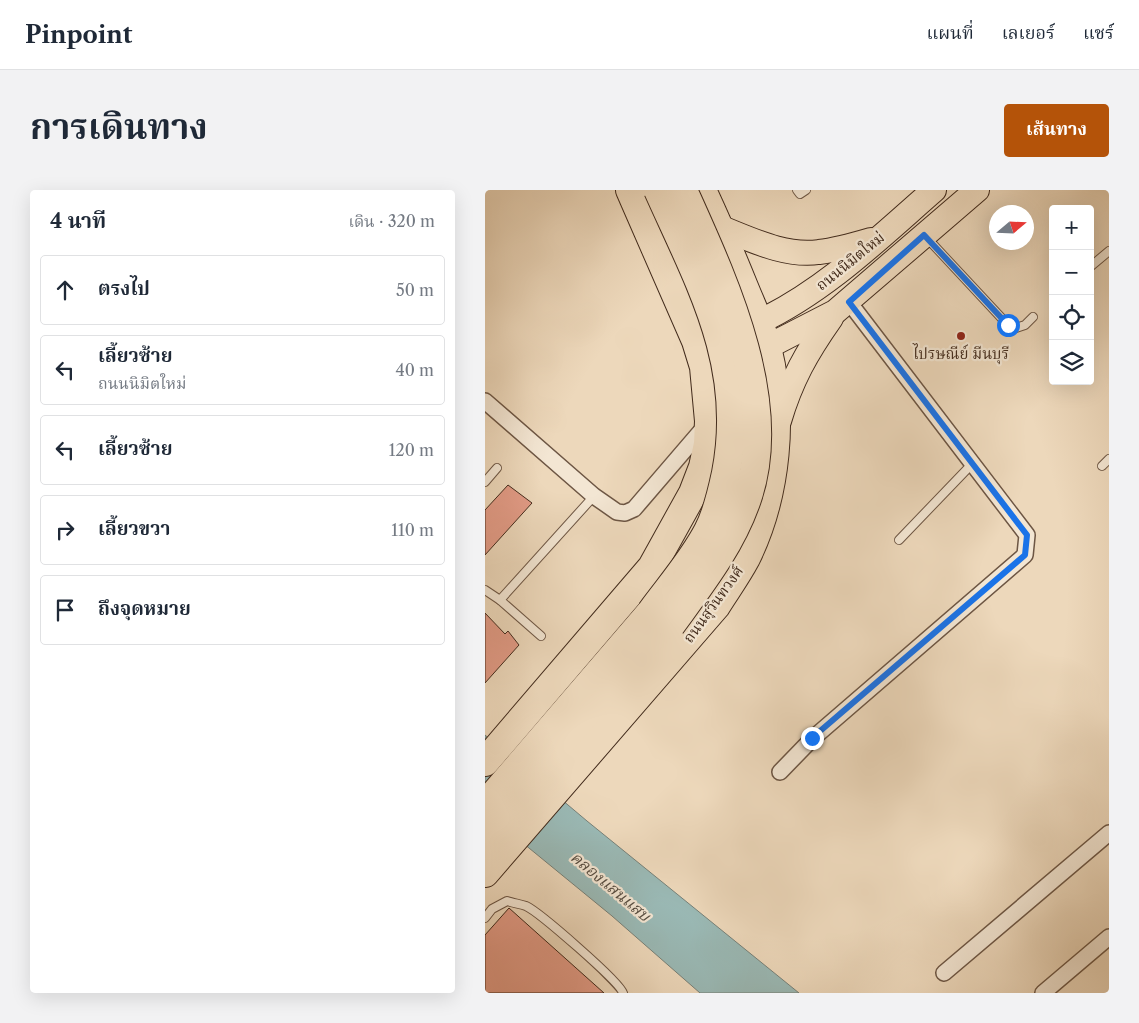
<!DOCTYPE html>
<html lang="th">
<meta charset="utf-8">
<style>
body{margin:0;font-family:"Libre Caslon Text","Noto Serif Thai",serif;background:#f2f2f3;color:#1f2937}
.controls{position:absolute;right:15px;top:15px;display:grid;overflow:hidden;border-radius:5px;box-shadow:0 5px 20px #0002}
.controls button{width:45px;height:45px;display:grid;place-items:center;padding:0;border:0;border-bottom:1px solid #e0e1e3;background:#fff;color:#1f2937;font:25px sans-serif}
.compass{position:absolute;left:504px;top:15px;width:45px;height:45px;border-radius:50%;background:#fff;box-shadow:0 5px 20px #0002;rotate:71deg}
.stop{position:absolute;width:15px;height:15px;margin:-11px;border:4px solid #1a73e8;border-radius:50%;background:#fff}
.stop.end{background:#1a73e8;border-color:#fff;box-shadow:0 1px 5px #0008}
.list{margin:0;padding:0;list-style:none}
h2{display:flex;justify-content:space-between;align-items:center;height:65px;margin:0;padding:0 20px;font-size:21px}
h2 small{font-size:16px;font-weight:400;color:#747a83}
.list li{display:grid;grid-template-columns:32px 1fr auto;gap:15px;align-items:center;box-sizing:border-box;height:70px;margin:0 10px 10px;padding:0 10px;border:1px solid #e0e1e3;border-radius:5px}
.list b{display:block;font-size:19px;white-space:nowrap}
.list p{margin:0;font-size:16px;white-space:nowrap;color:#747a83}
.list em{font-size:16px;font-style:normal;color:#747a83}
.icon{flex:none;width:28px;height:28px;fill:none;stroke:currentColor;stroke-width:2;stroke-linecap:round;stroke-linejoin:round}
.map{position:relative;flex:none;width:624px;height:803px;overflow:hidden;border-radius:5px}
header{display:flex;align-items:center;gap:30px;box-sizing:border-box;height:70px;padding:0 25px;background:#fff;border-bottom:1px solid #e0e1e3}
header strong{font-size:24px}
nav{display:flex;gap:28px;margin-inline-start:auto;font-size:18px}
.intro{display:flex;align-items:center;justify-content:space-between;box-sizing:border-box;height:120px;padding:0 30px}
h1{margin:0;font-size:35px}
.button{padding:12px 22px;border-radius:5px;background:#b45309;color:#fff;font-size:18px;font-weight:700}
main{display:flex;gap:30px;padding:0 30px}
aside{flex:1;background:#fff;border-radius:5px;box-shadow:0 5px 20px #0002}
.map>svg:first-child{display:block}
.water{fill:#9ab9b5;stroke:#778078}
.building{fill:#e29b86;stroke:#422b1c}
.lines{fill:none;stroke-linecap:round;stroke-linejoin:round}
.lane-casing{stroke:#6d5644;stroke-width:10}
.street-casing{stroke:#6d5644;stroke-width:18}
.primary-casing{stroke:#422b1c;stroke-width:26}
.highway-casing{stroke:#422b1c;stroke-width:30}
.lane{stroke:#f3e6d3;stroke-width:8}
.street{stroke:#f3e6d3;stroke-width:15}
.primary{stroke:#edd8bb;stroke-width:24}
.highway{stroke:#edd8bb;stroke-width:28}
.highway-bridge-casing{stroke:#422b1c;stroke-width:30;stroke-linecap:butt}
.highway-bridge{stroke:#edd8bb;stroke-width:28}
.route{stroke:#1a73e8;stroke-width:6}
.poi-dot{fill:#8f2418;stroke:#f3e6d3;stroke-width:2}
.labels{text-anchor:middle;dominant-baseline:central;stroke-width:4.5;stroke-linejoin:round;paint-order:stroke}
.street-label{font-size:15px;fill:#422b1c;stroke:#f3e6d3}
.poi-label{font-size:15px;fill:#422b1c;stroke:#f3e6d3}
.water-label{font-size:16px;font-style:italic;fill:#584e42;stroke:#f3e6d3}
</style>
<header>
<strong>Pinpoint</strong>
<nav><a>แผนที่</a><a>เลเยอร์</a><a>แชร์</a></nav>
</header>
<div class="intro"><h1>การเดินทาง</h1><a class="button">เส้นทาง</a></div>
<main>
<aside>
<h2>4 นาที<small>เดิน · 320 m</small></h2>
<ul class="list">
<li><svg class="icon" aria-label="ahead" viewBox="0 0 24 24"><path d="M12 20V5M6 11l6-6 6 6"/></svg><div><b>ตรงไป</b></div><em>50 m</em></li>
<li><svg class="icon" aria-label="left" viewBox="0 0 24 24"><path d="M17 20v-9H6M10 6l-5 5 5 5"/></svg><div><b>เลี้ยวซ้าย</b><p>ถนนนิมิตใหม่</p></div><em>40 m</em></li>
<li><svg class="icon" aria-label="left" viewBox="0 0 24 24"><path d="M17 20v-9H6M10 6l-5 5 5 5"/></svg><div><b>เลี้ยวซ้าย</b></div><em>120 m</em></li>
<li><svg class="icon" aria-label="right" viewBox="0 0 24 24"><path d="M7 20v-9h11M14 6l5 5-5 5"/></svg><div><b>เลี้ยวขวา</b></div><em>110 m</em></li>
<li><svg class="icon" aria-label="arrive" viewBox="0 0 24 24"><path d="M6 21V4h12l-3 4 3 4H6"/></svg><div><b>ถึงจุดหมาย</b></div></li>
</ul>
</aside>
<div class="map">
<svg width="624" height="803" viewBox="0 0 624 803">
<rect width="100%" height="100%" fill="#edd8bb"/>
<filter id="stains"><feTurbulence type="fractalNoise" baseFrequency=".004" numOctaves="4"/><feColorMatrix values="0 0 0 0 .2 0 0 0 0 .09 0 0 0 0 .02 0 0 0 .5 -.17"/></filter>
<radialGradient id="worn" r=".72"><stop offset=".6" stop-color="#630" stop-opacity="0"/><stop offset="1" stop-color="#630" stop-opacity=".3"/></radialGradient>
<!-- water -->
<polygon class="water" points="0,545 102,631 314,803 215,803 127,726 0,622"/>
<!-- building -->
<g class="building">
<polygon points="23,295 47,313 0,365 0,320"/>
<polygon points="0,423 20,444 23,441 34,455 0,493"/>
<polygon points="24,718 119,803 0,803 0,745"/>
</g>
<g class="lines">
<!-- lane casing -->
<g class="lane-casing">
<g id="lane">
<polyline points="312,0 315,4 321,0"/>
<polyline points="442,48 523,135 531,138 540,135 548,127"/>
<polyline points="605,77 624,61"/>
<polyline points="617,276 624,269"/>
<polyline points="0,292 12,278"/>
<polyline points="414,350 487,274"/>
<polyline points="0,400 15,410 109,306"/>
<polyline points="15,410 56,446"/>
<path d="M0 728 7 719 22 711C28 713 35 714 41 716 54 722 135 792 138 803"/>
</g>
</g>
<!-- street casing -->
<g class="street-casing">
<g id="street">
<polyline points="0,211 109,306 132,322 140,323 149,319 222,234"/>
<polyline points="295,582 327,549 540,365 542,345 364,112"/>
<polyline points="459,783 624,643"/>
<polyline points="558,803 624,747"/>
</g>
</g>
<!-- primary casing -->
<g class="primary-casing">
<g id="primary">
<path d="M234 37C265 49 300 67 334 62 352 60 369 55 386 50"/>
<path d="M274 132C340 101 394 48 449 0"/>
<polyline points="282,157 350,122 492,0"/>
<path d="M294 231C306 190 322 162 346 128"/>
</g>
</g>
<!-- highway casing -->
<g class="highway-casing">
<g id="highway">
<polyline points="0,572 167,377 208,303 218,277 223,254 224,231 219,177 211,151 145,0"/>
<polyline points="0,615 166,422"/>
<polyline points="0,650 186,435"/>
<path d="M0 683 231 416C241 400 252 385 261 368 292 305 299 225 282 157 277 137 267 117 259 97 246 65 232 32 217 0"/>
</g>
</g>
<!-- lane -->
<use href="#lane" class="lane"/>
<!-- street -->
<use href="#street" class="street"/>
<!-- primary -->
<use href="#primary" class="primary"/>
<!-- highway -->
<use href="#highway" class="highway"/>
<!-- highway-bridge casing -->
<g class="highway-bridge-casing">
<g id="highway-bridge">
<path d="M166 422C185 396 208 370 223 341 232 324 237 302 241 283 262 175 215 94 173 0"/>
<path d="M186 435C215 395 246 356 262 309 296 211 238 89 198 0"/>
</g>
</g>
<!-- highway-bridge -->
<use href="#highway-bridge" class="highway-bridge"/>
</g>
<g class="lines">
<!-- route -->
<polyline class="route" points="327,548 540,365 542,345 364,112 439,45 523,135"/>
</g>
<!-- markers -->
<circle class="poi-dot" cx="476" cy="146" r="5"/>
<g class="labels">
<!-- street labels -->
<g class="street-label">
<text transform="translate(365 71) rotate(-39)">ถนนนิมิตใหม่</text>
<text transform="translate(228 414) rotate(-54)">ถนนสุวินทวงศ์</text>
</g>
<!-- poi labels -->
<g class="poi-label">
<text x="476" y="163">ไปรษณีย์ มีนบุรี</text>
</g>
<!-- water labels -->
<g class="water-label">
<text transform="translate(126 696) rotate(40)">คลองแสนแสบ</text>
</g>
</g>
<rect width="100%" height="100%" filter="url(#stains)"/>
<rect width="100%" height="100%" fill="url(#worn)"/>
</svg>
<div class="controls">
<button>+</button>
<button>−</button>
<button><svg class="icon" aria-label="locate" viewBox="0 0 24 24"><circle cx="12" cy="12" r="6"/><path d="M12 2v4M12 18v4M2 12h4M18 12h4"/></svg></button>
<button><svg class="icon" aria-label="layers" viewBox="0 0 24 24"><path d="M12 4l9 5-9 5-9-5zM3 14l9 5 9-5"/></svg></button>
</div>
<svg class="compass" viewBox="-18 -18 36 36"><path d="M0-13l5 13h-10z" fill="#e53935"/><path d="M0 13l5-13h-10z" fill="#747a83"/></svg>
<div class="stop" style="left:523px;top:135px"></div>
<div class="stop end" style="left:327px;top:548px"></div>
</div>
</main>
